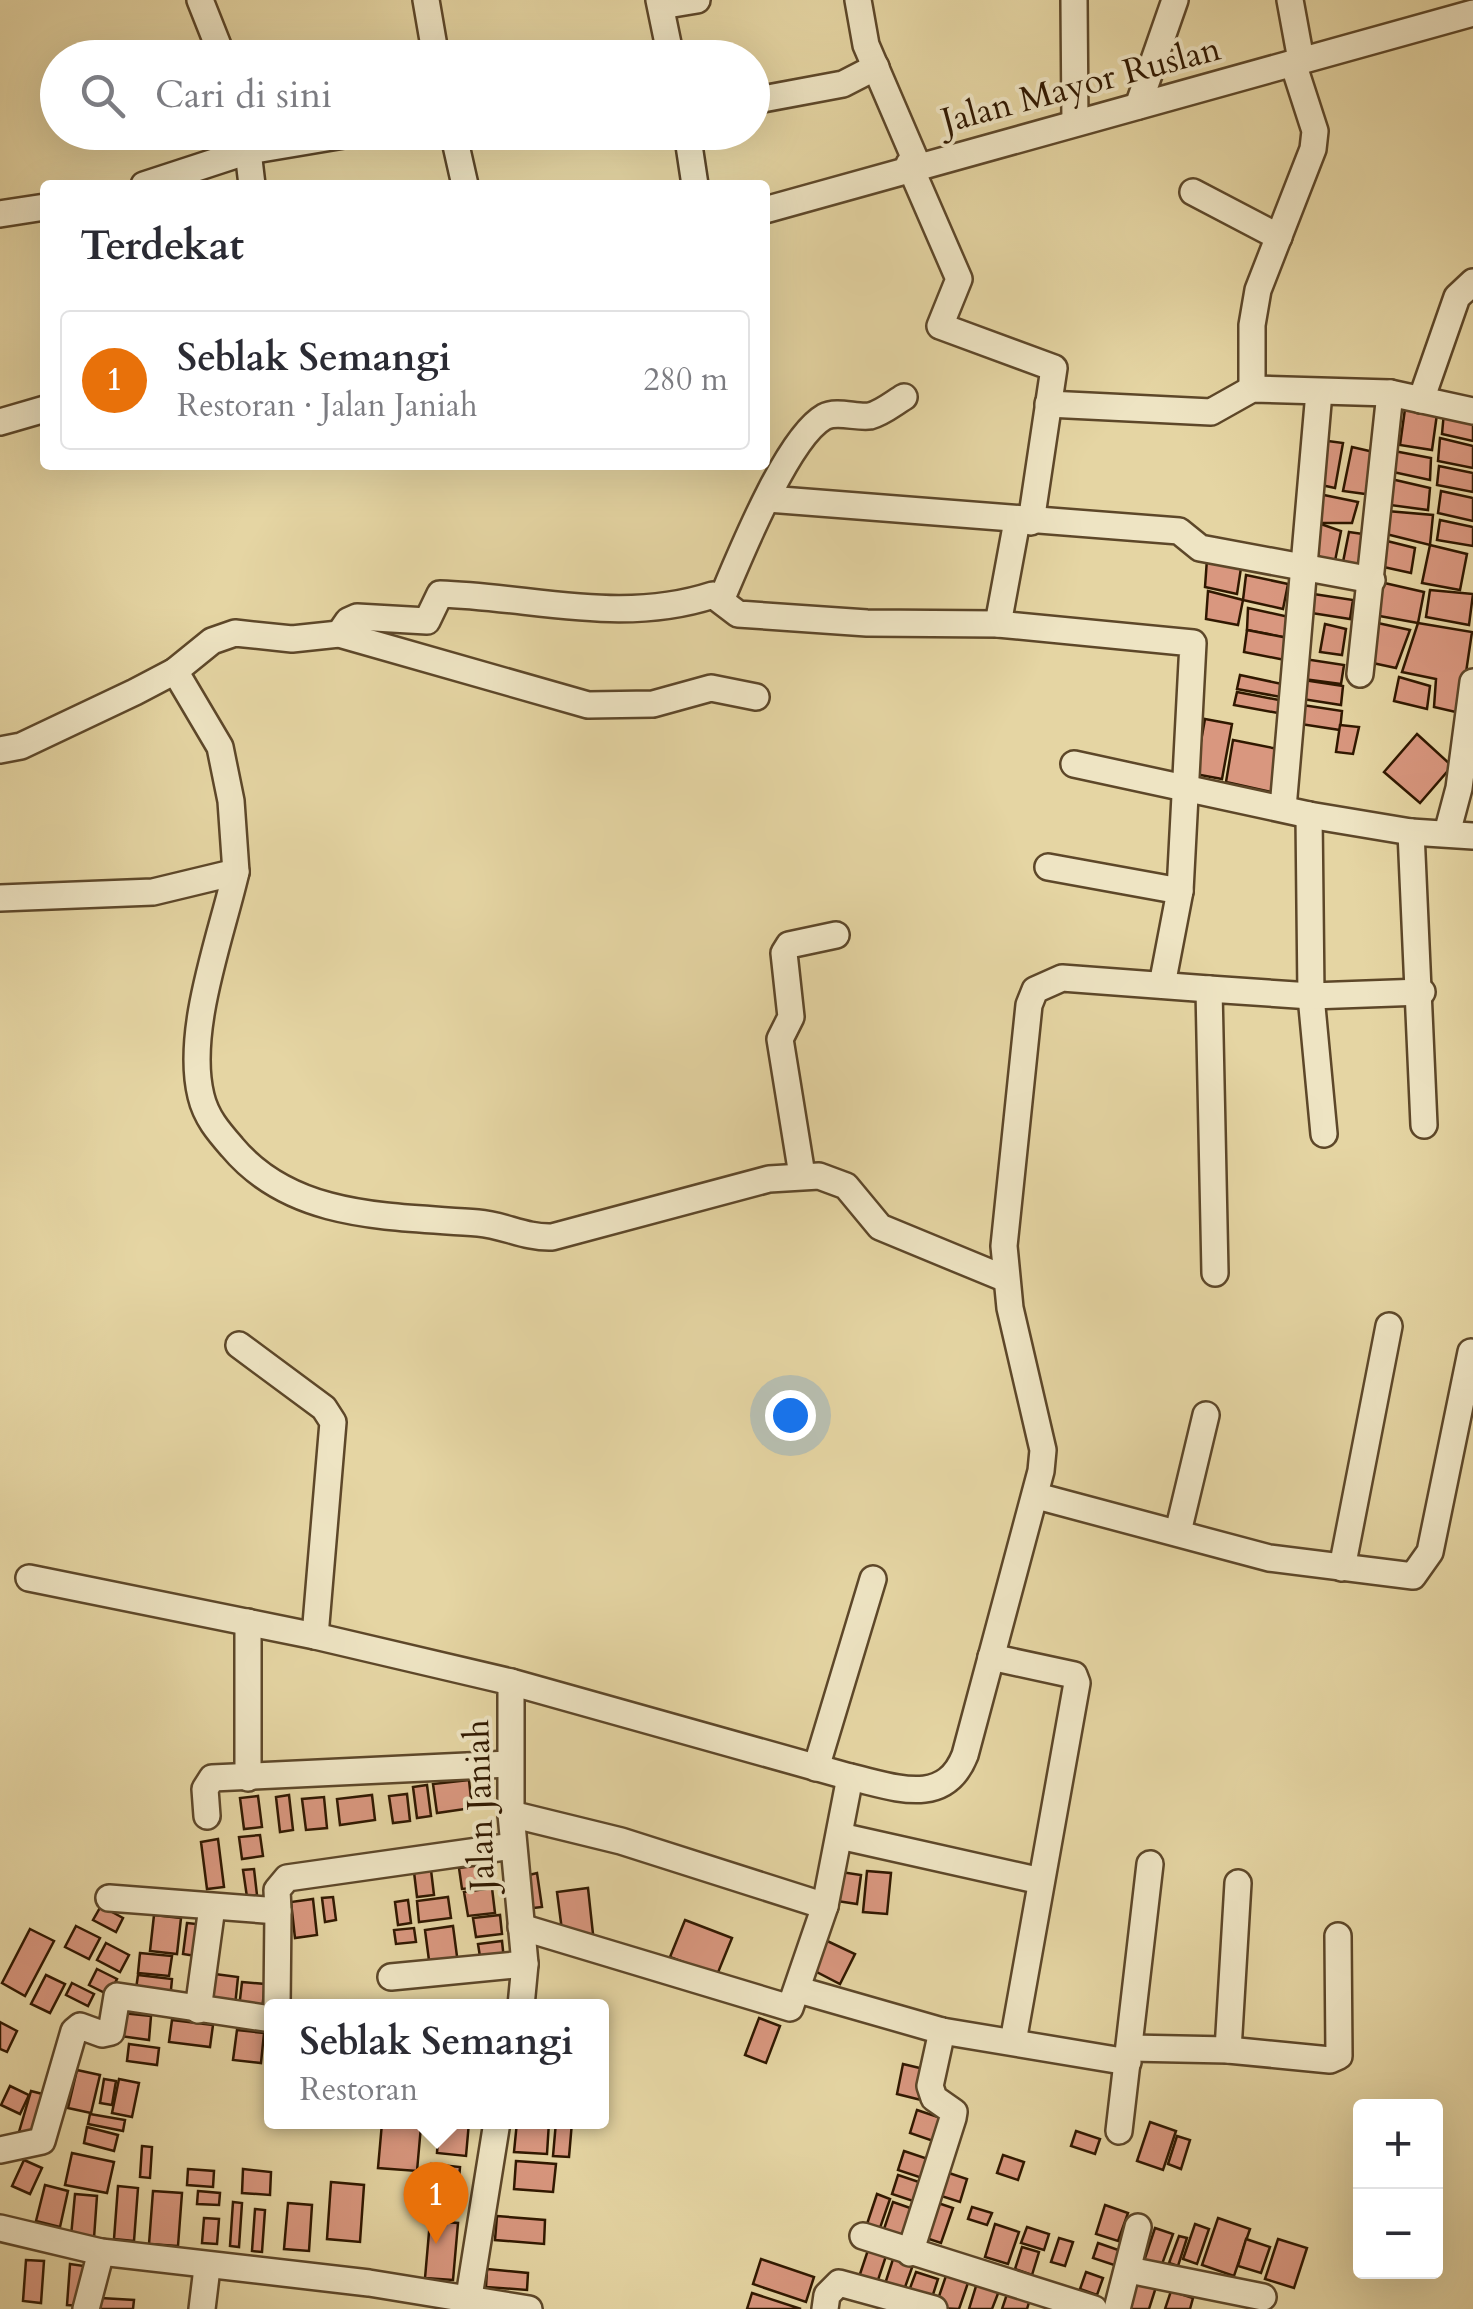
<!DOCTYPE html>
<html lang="id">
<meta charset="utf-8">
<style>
body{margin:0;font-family:Cardo,serif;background:#f2f2f3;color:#2b2b33}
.controls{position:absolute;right:30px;bottom:30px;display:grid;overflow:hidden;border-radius:10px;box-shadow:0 10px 40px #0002}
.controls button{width:90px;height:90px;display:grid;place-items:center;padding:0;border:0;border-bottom:2px solid #e1e1e2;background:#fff;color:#2b2b33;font:50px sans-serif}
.you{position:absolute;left:790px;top:1415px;width:35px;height:35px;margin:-25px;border:8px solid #fff;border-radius:50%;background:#1a73e8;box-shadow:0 0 0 15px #1a73e833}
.badge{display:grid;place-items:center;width:65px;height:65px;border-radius:50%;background:#8f2418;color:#fff;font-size:32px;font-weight:700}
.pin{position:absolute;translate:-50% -82px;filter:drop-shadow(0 2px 5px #0008)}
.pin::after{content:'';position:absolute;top:52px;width:35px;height:30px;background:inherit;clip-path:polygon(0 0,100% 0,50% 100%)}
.popup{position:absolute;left:264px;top:1999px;width:345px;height:130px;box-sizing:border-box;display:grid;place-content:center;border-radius:10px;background:#fff;filter:drop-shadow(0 2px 8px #0005);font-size:32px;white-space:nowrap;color:#7c7c81}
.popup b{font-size:38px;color:#2b2b33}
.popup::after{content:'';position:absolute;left:50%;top:100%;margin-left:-20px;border:20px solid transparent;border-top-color:#fff}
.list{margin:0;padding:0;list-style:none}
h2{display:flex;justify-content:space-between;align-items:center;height:130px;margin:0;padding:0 40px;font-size:42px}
h2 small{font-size:32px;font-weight:400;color:#7c7c81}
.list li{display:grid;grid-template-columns:65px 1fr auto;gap:30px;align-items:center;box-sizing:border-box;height:140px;margin:0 20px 20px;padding:0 20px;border:2px solid #e1e1e2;border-radius:10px}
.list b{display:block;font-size:38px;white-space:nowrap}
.list p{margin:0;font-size:32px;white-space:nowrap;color:#7c7c81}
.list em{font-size:32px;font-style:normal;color:#7c7c81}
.icon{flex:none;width:55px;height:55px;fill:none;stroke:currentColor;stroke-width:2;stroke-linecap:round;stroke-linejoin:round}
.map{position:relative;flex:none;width:1473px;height:2309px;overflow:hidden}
.search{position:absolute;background:#fff;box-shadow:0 10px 40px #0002;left:40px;top:40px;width:730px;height:110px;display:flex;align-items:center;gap:25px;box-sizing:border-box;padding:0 35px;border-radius:55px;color:#7c7c81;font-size:38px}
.panel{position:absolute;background:#fff;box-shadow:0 10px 40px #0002;left:40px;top:180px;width:730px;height:290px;border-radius:10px}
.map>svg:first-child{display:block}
.building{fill:#d9977f;stroke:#301800;stroke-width:2.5}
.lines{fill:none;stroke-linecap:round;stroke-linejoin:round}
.minor-casing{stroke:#5d4729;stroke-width:30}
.minor{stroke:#eee4c3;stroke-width:25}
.labels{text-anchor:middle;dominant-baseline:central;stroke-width:8;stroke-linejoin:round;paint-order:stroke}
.street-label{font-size:35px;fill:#301800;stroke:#eee4c3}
</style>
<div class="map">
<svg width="1473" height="2309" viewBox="0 0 1473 2309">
<rect width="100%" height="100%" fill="#e5d5a3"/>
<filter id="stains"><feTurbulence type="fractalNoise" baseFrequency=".002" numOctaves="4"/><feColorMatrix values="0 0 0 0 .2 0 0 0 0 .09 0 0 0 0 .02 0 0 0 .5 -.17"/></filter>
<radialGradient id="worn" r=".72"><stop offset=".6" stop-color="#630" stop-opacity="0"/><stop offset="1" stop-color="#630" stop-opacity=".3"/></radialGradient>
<!-- building -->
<g class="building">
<polygon points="1405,409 1437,414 1432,450 1400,445"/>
<polygon points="1444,412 1473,419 1473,441 1442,434"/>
<polygon points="1440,438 1473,446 1473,468 1438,461"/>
<polygon points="1328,441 1343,443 1335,488 1321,485"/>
<polygon points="1352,447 1378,453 1373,495 1343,491"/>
<polygon points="1394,451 1431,458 1430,480 1393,472"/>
<polygon points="1439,466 1473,473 1473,492 1437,485"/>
<polygon points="1391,479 1430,488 1428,510 1390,505"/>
<polygon points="1441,491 1473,498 1473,521 1438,513"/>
<polygon points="1319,494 1358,502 1352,523 1318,523"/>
<polygon points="1387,511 1433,515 1430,545 1386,534"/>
<polygon points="1440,520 1473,527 1473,546 1437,540"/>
<polygon points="1318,523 1341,531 1335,561 1313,555"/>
<polygon points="1349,532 1370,535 1364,566 1343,562"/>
<polygon points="1383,540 1415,548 1411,573 1379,566"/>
<polygon points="1430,545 1467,554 1460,590 1422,583"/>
<polygon points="1207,559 1241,568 1237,594 1205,587"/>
<polygon points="1246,575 1288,584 1283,609 1243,600"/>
<polygon points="1380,582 1424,592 1418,623 1374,615"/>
<polygon points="1430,590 1473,594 1469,625 1426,617"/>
<polygon points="1208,591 1243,600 1238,625 1206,619"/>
<polygon points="1307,593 1353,600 1350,619 1305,612"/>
<polygon points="1248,608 1289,617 1288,638 1247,630"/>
<polygon points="1373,622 1410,630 1396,668 1368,662"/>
<polygon points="1418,623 1472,632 1460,713 1434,707 1436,679 1402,672"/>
<polygon points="1325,624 1346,629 1342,655 1320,652"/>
<polygon points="1247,630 1288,638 1285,660 1244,652"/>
<polygon points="1298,658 1344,665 1341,684 1296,678"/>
<polygon points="1240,675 1282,684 1281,697 1237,689"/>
<polygon points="1399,677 1430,686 1427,709 1394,701"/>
<polygon points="1297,679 1343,686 1341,705 1296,698"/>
<polygon points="1237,692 1279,700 1278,713 1234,705"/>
<polygon points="1296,704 1342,711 1340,730 1294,723"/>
<polygon points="1205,719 1232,724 1222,779 1195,774"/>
<polygon points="1340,725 1359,727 1353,754 1336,752"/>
<polygon points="1417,734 1452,766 1420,803 1384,772"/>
<polygon points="1233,740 1278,749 1271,792 1226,782"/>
<polygon points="469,1780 472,1808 437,1813 433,1784"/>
<polygon points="427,1785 431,1816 417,1818 413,1787"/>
<polygon points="407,1794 410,1821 393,1823 389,1796"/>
<polygon points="289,1795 293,1830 280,1832 276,1797"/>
<polygon points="372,1795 375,1820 340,1825 337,1799"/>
<polygon points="258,1796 262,1827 244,1829 240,1798"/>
<polygon points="324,1797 327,1828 306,1830 302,1799"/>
<polygon points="260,1835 263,1856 242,1859 239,1837"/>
<polygon points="218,1839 224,1887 207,1889 201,1842"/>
<polygon points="489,1864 491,1886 462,1889 459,1868"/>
<polygon points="254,1869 257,1895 247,1897 243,1870"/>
<polygon points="431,1870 434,1895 417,1897 414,1872"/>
<polygon points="867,1871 891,1873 887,1914 863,1912"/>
<polygon points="841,1872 861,1875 857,1904 837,1901"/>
<polygon points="537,1873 542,1907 533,1908 529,1875"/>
<polygon points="492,1888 495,1913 468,1916 464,1892"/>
<polygon points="588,1888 593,1934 563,1938 557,1892"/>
<polygon points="333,1897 336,1920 325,1922 322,1898"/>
<polygon points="448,1897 451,1918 419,1922 417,1901"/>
<polygon points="313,1899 317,1935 295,1938 291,1902"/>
<polygon points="408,1900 411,1923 398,1925 395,1902"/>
<polygon points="101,1906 123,1918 116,1932 93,1920"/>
<polygon points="154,1915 181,1918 177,1954 150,1951"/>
<polygon points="500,1915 502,1934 476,1937 473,1918"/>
<polygon points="685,1920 732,1938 717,1975 670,1957"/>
<polygon points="187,1923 206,1925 202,1957 183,1954"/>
<polygon points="76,1926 100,1938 89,1959 65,1947"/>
<polygon points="453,1926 458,1964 430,1968 425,1930"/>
<polygon points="414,1928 416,1942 396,1944 394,1930"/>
<polygon points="30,1929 54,1941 25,1996 2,1983"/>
<polygon points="823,1939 855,1954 840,1984 809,1968"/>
<polygon points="502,1941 504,1960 481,1963 478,1944"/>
<polygon points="106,1943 129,1955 120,1972 97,1960"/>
<polygon points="140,1953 172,1956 169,1976 138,1973"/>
<polygon points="97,1969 117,1979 109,1995 89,1985"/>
<polygon points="215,1974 238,1977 235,2006 211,2004"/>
<polygon points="46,1975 65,1984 50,2013 31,2004"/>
<polygon points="138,1975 172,1979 170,2000 135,1996"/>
<polygon points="242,1982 265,1984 262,2010 239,2008"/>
<polygon points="72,1983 94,1994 88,2006 66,1995"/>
<polygon points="122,2013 151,2016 149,2040 120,2036"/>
<polygon points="759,2018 780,2026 766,2063 745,2055"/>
<polygon points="172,2020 213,2025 210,2047 169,2042"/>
<polygon points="0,2022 17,2031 7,2052 0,2049"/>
<polygon points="237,2030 264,2033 261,2063 233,2060"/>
<polygon points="129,2044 159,2048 157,2065 127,2061"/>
<polygon points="903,2064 928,2070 921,2100 897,2094"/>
<polygon points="77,2070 100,2075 91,2113 68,2108"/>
<polygon points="104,2079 116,2081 112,2105 100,2103"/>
<polygon points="119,2079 139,2083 132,2117 112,2113"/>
<polygon points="10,2086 29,2095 20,2114 1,2105"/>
<polygon points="31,2091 54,2097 41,2139 19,2132"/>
<polygon points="917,2110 947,2120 939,2143 910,2133"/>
<polygon points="90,2114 125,2120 123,2131 88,2124"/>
<polygon points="439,2122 469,2122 466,2156 437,2153"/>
<polygon points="517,2122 549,2122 547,2154 514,2152"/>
<polygon points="556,2122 572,2122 569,2157 553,2156"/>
<polygon points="1150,2122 1176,2131 1163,2170 1137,2161"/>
<polygon points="382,2123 421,2126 417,2171 378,2168"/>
<polygon points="87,2127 118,2135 114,2151 84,2143"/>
<polygon points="1076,2131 1100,2139 1095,2154 1071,2146"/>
<polygon points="1177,2136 1190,2140 1181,2169 1168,2164"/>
<polygon points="142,2146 152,2147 150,2178 140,2177"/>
<polygon points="904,2151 928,2159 922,2178 898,2170"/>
<polygon points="72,2153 114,2162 107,2193 65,2185"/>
<polygon points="1003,2155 1024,2162 1018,2180 997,2173"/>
<polygon points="24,2160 42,2168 30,2194 12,2186"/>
<polygon points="516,2161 556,2164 553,2192 514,2189"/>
<polygon points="431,2164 460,2167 458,2191 428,2188"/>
<polygon points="188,2169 214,2171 213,2187 187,2185"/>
<polygon points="243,2169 271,2172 270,2195 242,2193"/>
<polygon points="943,2171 967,2179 960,2202 935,2194"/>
<polygon points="898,2175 919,2182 913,2201 892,2194"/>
<polygon points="331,2182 364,2185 360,2242 327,2239"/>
<polygon points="45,2185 68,2191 60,2227 36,2221"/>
<polygon points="118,2186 138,2188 134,2241 114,2239"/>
<polygon points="153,2191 182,2193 178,2246 149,2244"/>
<polygon points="198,2191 220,2193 219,2205 197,2204"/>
<polygon points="75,2194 97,2196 94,2238 71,2236"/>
<polygon points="877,2194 890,2199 880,2228 867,2224"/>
<polygon points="233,2202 242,2203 239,2247 230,2246"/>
<polygon points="893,2202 916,2210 906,2239 883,2232"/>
<polygon points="935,2202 953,2208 941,2243 923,2237"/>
<polygon points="288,2203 312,2205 309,2251 284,2249"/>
<polygon points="1105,2205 1128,2213 1118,2241 1096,2234"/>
<polygon points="972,2207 992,2213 987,2225 968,2219"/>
<polygon points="255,2209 265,2210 262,2252 252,2251"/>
<polygon points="497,2216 545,2220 544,2244 495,2240"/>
<polygon points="204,2218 219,2219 217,2244 202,2243"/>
<polygon points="1218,2218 1250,2229 1234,2276 1202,2265"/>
<polygon points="430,2221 458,2223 453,2280 425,2278"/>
<polygon points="995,2224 1019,2232 1008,2264 985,2257"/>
<polygon points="1195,2224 1209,2229 1197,2264 1183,2259"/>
<polygon points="1027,2227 1049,2234 1044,2250 1021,2243"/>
<polygon points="1155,2228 1173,2234 1161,2267 1144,2261"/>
<polygon points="1179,2236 1187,2238 1178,2266 1169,2263"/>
<polygon points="1059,2238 1073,2242 1065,2266 1051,2262"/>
<polygon points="1246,2239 1270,2247 1261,2273 1238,2266"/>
<polygon points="1278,2239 1307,2248 1294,2288 1265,2279"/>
<polygon points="871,2241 889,2247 875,2289 857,2283"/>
<polygon points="1098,2243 1130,2254 1126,2269 1093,2258"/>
<polygon points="1022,2247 1039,2252 1032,2275 1015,2269"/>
<polygon points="894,2256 914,2262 904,2290 885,2284"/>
<polygon points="761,2259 814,2277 806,2302 753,2284"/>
<polygon points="26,2260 44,2261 41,2303 23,2301"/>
<polygon points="70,2264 84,2266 81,2306 67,2305"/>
<polygon points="487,2269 528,2273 527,2290 486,2287"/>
<polygon points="948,2270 970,2277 959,2309 935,2308"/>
<polygon points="916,2272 938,2279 929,2307 906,2299"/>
<polygon points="1086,2272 1103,2278 1097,2295 1080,2289"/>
<polygon points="1134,2280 1156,2287 1149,2309 1125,2309"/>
<polygon points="977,2283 999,2291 992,2309 969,2309"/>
<polygon points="1008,2291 1030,2299 1027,2309 1002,2309"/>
<polygon points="1171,2291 1193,2298 1190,2309 1165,2309"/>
<polygon points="752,2293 801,2309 747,2309"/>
<polygon points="101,2298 134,2300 133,2309 100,2309"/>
</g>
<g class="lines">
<!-- minor casing -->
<g class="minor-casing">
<g id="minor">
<polyline points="200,0 223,58"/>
<polyline points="426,0 436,58"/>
<polyline points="659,0 671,58"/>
<polyline points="858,0 866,45 918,166"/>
<polyline points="1074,0 1075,123"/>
<polyline points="1290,0 1301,60"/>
<polyline points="661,6 697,0"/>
<polyline points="752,101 843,84 876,67"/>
<polyline points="1138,106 1175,0"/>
<polyline points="453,132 465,185"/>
<polyline points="687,132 695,185"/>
<polyline points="909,164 959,279 940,326 1054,368 1031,522"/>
<polyline points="144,185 248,151 245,132"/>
<polyline points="252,185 248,151 362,132"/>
<polyline points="1193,192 1279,237"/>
<polyline points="765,210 1473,13"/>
<polyline points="0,214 45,207"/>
<polyline points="1252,389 1252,325 1258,290 1313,149 1315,131 1293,63"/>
<polyline points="1421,400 1457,297 1473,282"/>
<polyline points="1048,404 1211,412 1252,389 1390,393 1473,411"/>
<polyline points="0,422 45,409"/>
<polyline points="768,499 1179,531 1200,548 1372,580"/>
<path d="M722 598C739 558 787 438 824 417 837 410 856 418 870 416 882 413 894 403 904 397"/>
<polyline points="998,624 1017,521"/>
<path d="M339 634 348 621 357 617 427 621 440 594C534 597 621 625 713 595L738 614 867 623 998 624 1193 643 1180 891 1162 985"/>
<polyline points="175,671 220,747 231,801 236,872"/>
<polyline points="1360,674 1390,393"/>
<polyline points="0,750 21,746 135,692 175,671 212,641 235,633 292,639 339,634 588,705 653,704 711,688 756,697"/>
<polyline points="1074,764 1309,815 1411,832 1473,836"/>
<polyline points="1283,808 1319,392"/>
<polyline points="1309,815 1311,996 1324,1134"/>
<polyline points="1411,832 1424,1125"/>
<polyline points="1447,833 1459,788 1473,682"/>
<polyline points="1048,867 1180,891"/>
<path d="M0 898 153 892 236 872C221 937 185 1031 201 1096 206 1117 218 1131 232 1147 293 1220 391 1216 478 1223 504 1225 525 1238 552 1237L769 1179 819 1176 846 1186 880 1227 1006 1279"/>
<polyline points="802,1175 780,1039 791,1017 784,953 789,945 836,935"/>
<polyline points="1215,1273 1209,989 1311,996 1422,992"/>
<polyline points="239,1345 324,1408 333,1422 315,1636"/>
<polyline points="1037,1496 1269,1558 1413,1576 1430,1552 1471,1352"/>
<polyline points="1178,1532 1206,1415"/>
<polyline points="1342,1568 1389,1326"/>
<polyline points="29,1578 315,1636 511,1682 511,1814 525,1964 521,2006"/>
<polyline points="991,1657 1074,1675 1077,1683 1013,2042"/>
<path d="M511 1682 850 1777C895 1787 944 1808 965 1755L1041 1471 1043 1450 1010 1308 1004 1246 1029 1005 1035 990 1062 978 1209 989"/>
<polyline points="816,1768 873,1579"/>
<polyline points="248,1778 248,1622"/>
<polyline points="511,1814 621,1841 825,1906"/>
<polyline points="207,1816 205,1789 212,1778 509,1764"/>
<polyline points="840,1836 1041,1881"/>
<polyline points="109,1898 278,1911 277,1890 287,1878 513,1846"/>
<polyline points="521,1927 790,2008 825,1906 850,1777"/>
<polyline points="391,1977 525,1964"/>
<polyline points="799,1990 942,2031 1128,2062"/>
<polyline points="277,2006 278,1911"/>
<polyline points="198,2010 212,1907"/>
<polyline points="1130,2048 1228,2050 1330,2060 1339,2056 1338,1936"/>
<polyline points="1228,2050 1238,1883"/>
<polyline points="1119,2131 1150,1864"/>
<polyline points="0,2150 42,2141 74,2031 80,2026 102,2034 111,2032 117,1996 271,2019"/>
<polyline points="0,2228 101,2252 369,2283 529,2309"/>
<polyline points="863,2236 1094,2309"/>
<polyline points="910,2253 953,2118 954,2112 934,2098 930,2086 942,2031"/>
<polyline points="1129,2270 1263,2297"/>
<polyline points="86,2309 101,2252"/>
<polyline points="202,2309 207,2268"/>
<polyline points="467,2309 497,2122"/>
<polyline points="825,2309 827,2295 839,2283 934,2309"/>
<polyline points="1117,2309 1138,2227"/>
</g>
</g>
<!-- minor -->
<use href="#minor" class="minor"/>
</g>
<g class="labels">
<!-- street labels -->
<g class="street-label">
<text transform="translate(1081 85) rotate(-15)">Jalan Mayor Ruslan</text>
<text transform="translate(480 1805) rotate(-92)">Jalan Janiah</text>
</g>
</g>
<rect width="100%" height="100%" filter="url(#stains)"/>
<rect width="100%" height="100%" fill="url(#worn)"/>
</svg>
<div class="controls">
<button>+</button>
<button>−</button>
</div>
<div class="you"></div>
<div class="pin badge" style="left:436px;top:2244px;background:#e8710a">1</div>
<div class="popup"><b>Seblak Semangi</b>Restoran</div>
<div class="search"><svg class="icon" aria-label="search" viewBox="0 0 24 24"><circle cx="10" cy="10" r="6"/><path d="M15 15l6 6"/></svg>Cari di sini</div>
<section class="panel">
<h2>Terdekat<small></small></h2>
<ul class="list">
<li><span class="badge" style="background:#e8710a">1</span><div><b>Seblak Semangi</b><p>Restoran · Jalan Janiah</p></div><em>280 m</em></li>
</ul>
</section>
</div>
